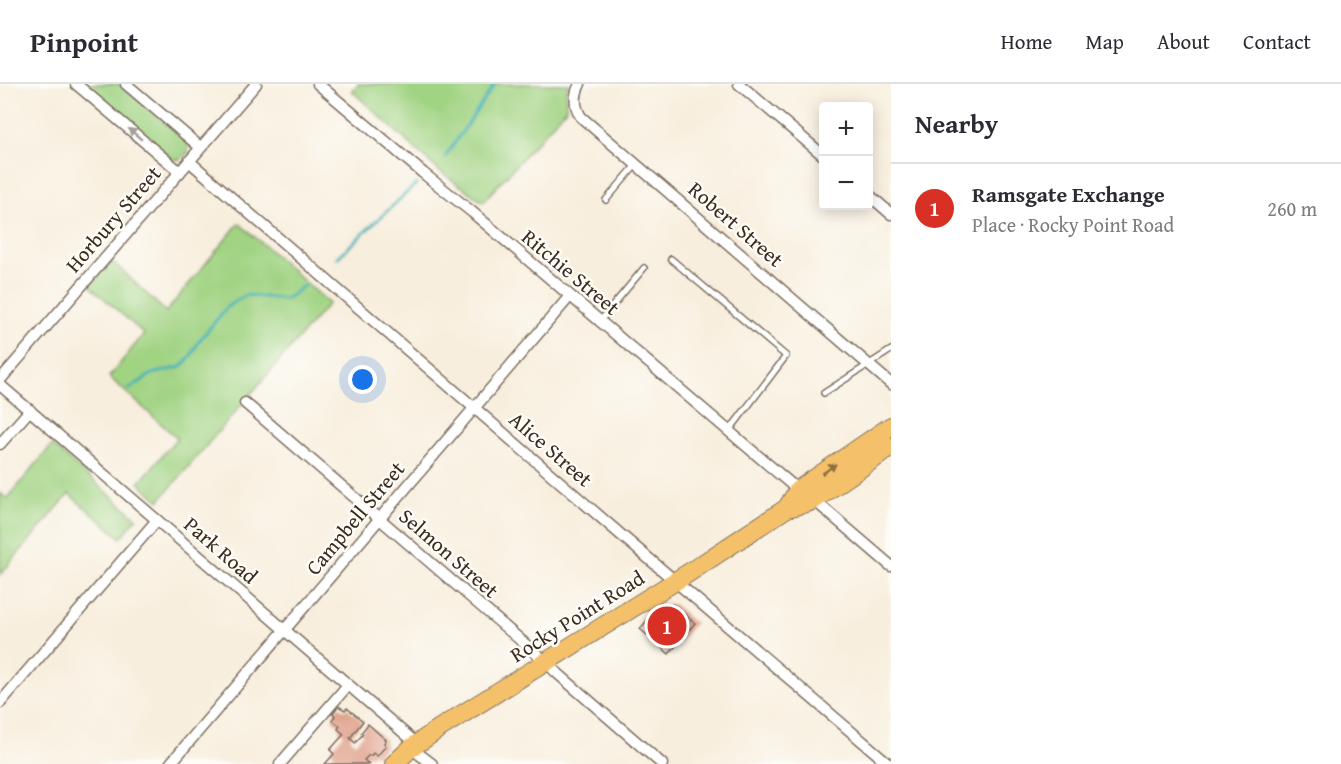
<!DOCTYPE html>
<meta charset="utf-8">
<style>
body{margin:0;font-family:"Gentium Book Plus",serif;background:#f7f7f7;color:#2b2b33}
.controls{position:absolute;right:18px;top:18px;display:grid;overflow:hidden;border-radius:6px;box-shadow:0 3px 15px #0003}
.controls button{width:54px;height:54px;display:grid;place-items:center;padding:0;border:0;border-bottom:2px solid #e1e1e2;background:#fff;color:#2b2b33;font:30px sans-serif}
.you{position:absolute;left:363px;top:296px;width:21px;height:21px;margin:-15px;border:4px solid #fff;border-radius:50%;background:#1a73e8;box-shadow:0 0 0 9px #1a73e833}
.badge{display:grid;place-items:center;width:39px;height:39px;border-radius:50%;background:#d93025;color:#fff;font-size:20px;font-weight:700}
.pin{position:absolute;translate:-50% -50%;border:3px solid #fff;box-shadow:0 2px 6px #0006}
.list{margin:0;padding:0;list-style:none}
h2{display:flex;justify-content:space-between;align-items:center;height:78px;margin:0;padding:0 24px;font-size:26px}
h2 small{font-size:20px;font-weight:400;color:#7c7c81}
.list li{display:grid;grid-template-columns:39px 1fr auto;gap:18px;align-items:center;box-sizing:border-box;height:90px;padding:0 24px;border-top:2px solid #e1e1e2}
.list b{display:block;font-size:22px;white-space:nowrap}
.list p{margin:0;font-size:20px;white-space:nowrap;color:#7c7c81}
.list em{font-size:20px;font-style:normal;color:#7c7c81}
.map{position:relative;flex:none;width:891px;height:680px;overflow:hidden}
header{display:flex;align-items:center;gap:36px;box-sizing:border-box;height:84px;padding:0 30px;background:#fff;border-bottom:2px solid #e1e1e2}
header strong{font-size:28px}
nav{display:flex;gap:33px;margin-inline-start:auto;font-size:21px}
main{display:flex}
aside{flex:1;background:#fff}
.map>svg:first-child{display:block}
.green{fill:#a0d382;stroke:#6e7e50;stroke-width:1.5}
.lines{fill:none;stroke-linecap:round;stroke-linejoin:round}
.stream{stroke:#3eafb6;stroke-width:3}
.building{fill:#de9b86}
.service-casing{stroke:#7d6f61;stroke-width:8}
.minor-casing{stroke:#7d6f61;stroke-width:13}
.primary-casing{stroke:#7d6f61;stroke-width:20}
.service{stroke:#fff;stroke-width:5}
.minor{stroke:#fff;stroke-width:10}
.primary{stroke:#f4c16b;stroke-width:18}
.oneway{fill:#a79f9a}
.oneway2{fill:#8e6e41}
.labels{text-anchor:middle;dominant-baseline:central;stroke-width:5;stroke-linejoin:round;paint-order:stroke}
.street-label{font-size:21px;fill:#3b2a1e;stroke:#fdfcf7}
</style>
<header>
<strong>Pinpoint</strong>
<nav><a>Home</a><a>Map</a><a>About</a><a>Contact</a></nav>
</header>
<main>
<div class="map">
<svg width="891" height="680" viewBox="0 0 891 680">
<rect width="100%" height="100%" fill="#fdfcf7"/>
<filter id="ink" filterUnits="userSpaceOnUse"><feTurbulence type="fractalNoise" baseFrequency=".0167" numOctaves="2"/><feDisplacementMap in="SourceGraphic" scale="12" xChannelSelector="R" yChannelSelector="G"/><feConvolveMatrix kernelMatrix="1 2 1 2 8 2 1 2 1" color-interpolation-filters="sRGB"/></filter>
<filter id="wash" filterUnits="userSpaceOnUse"><feTurbulence type="fractalNoise" baseFrequency=".008" numOctaves="4" result="noise"/><feDisplacementMap in="SourceGraphic" scale="24" xChannelSelector="R" yChannelSelector="G"/><feGaussianBlur stdDeviation="1.35" result="paint"/><feColorMatrix in="noise" values="0 0 0 0 0 0 0 0 0 0 0 0 0 0 0 0 0 1.4 0 .05"/><feComposite in="paint" operator="in"/></filter>
<g filter="url(#wash)">
<rect width="100%" height="100%" fill="#f8eedd"/>
<!-- green -->
<g class="green">
<polygon points="85,0 119,0 186,57 188,61 188,69 180,76 173,75"/>
<polygon points="358,0 569,0 566,7 566,25 483,118 438,86 352,7"/>
<polygon points="239,139 329,219 159,417 139,399 177,354 109,293 144,250 90,202 111,176 166,228"/>
<polygon points="52,361 137,434 121,454 69,410 0,491 0,409 7,415"/>
</g>
<g class="lines">
<!-- stream -->
<g class="stream">
<polyline points="445,73 495,0"/>
<polyline points="337,174 416,100"/>
<polyline points="129,305 152,290 181,283 191,272 199,257 228,222 246,211 286,215 305,201"/>
</g>
</g>
<g id="blocks">
<!-- building -->
<g class="building">
<polygon points="673,520 695,539 669,570 640,545 649,534 655,540"/>
<polygon points="338,622 345,626 347,624 363,637 350,654 355,659 363,650 361,649 368,640 386,656 384,659 386,662 377,672 373,669 371,672 369,671 364,676 369,680 325,680 334,670 330,666 344,650 338,645 340,642 332,636 335,632 333,629"/>
</g>
</g>
</g>
<g filter="url(#ink)">
<use href="#blocks" fill-opacity="0" stroke="#7d6f61" stroke-width="1.5"/>
<g class="lines">
<!-- service casing -->
<g class="service-casing">
<g id="service">
<polyline points="606,116 636,81"/>
<polyline points="671,175 786,272 729,347"/>
<polyline points="600,237 644,184"/>
<polyline points="824,309 891,266"/>
</g>
</g>
<!-- minor casing -->
<g class="minor-casing">
<g id="minor">
<polyline points="76,0 180,88"/>
<polyline points="126,0 200,63"/>
<polyline points="318,0 423,89 472,128 798,406"/>
<path d="M580 0C574 11 574 22 581 33L891 300"/>
<polyline points="739,0 824,72"/>
<polyline points="189,77 620,450 889,680"/>
<polyline points="868,110 891,130"/>
<polyline points="0,296 256,0"/>
<polyline points="0,301 417,660"/>
<polyline points="245,319 546,578 556,588 662,680"/>
<polyline points="0,360 30,326"/>
<polyline points="814,416 891,482"/>
<polyline points="0,619 157,436"/>
<polyline points="411,664 432,680"/>
<polyline points="170,680 570,212"/>
<polyline points="280,680 348,601"/>
</g>
</g>
<!-- primary casing -->
<g class="primary-casing">
<g id="primary">
<polyline points="787,424 798,406 891,342"/>
<polyline points="394,680 411,664 440,644 690,488 787,424 807,419 814,416 891,363"/>
</g>
</g>
<!-- service -->
<use href="#service" class="service"/>
<!-- minor -->
<use href="#minor" class="minor"/>
<!-- primary -->
<use href="#primary" class="primary"/>
</g>
<!-- one-way arrows -->
<defs><path id="oneway-solid" d="M-6-.8H1V-3.2L6.5 0L1 3.2V.8H-6Z" transform="scale(1.5)"/></defs>
<use class="oneway" href="#oneway-solid" transform="translate(135 50) rotate(-140)"/>
<use class="oneway2" href="#oneway-solid" transform="translate(829 385) rotate(-35)"/>
</g>
<g class="labels">
<!-- street labels -->
<g class="street-label">
<text transform="translate(113 135) rotate(-49)">Horbury Street</text>
<text transform="translate(736 140) rotate(41)">Robert Street</text>
<text transform="translate(571 188) rotate(40)">Ritchie Street</text>
<text transform="translate(551 365) rotate(41)">Alice Street</text>
<text transform="translate(355 434) rotate(-50)">Campbell Street</text>
<text transform="translate(221 466) rotate(41)">Park Road</text>
<text transform="translate(449 469) rotate(41)">Selmon Street</text>
<text transform="translate(577 532) rotate(-32)">Rocky Point Road</text>
</g>
</g>
</svg>
<div class="controls">
<button>+</button>
<button>−</button>
</div>
<div class="you"></div>
<div class="pin badge" style="left:667px;top:542px">1</div>
</div>
<aside>
<h2>Nearby<small></small></h2>
<ul class="list">
<li><span class="badge">1</span><div><b>Ramsgate Exchange</b><p>Place · Rocky Point Road</p></div><em>260 m</em></li>
</ul>
</aside>
</main>
